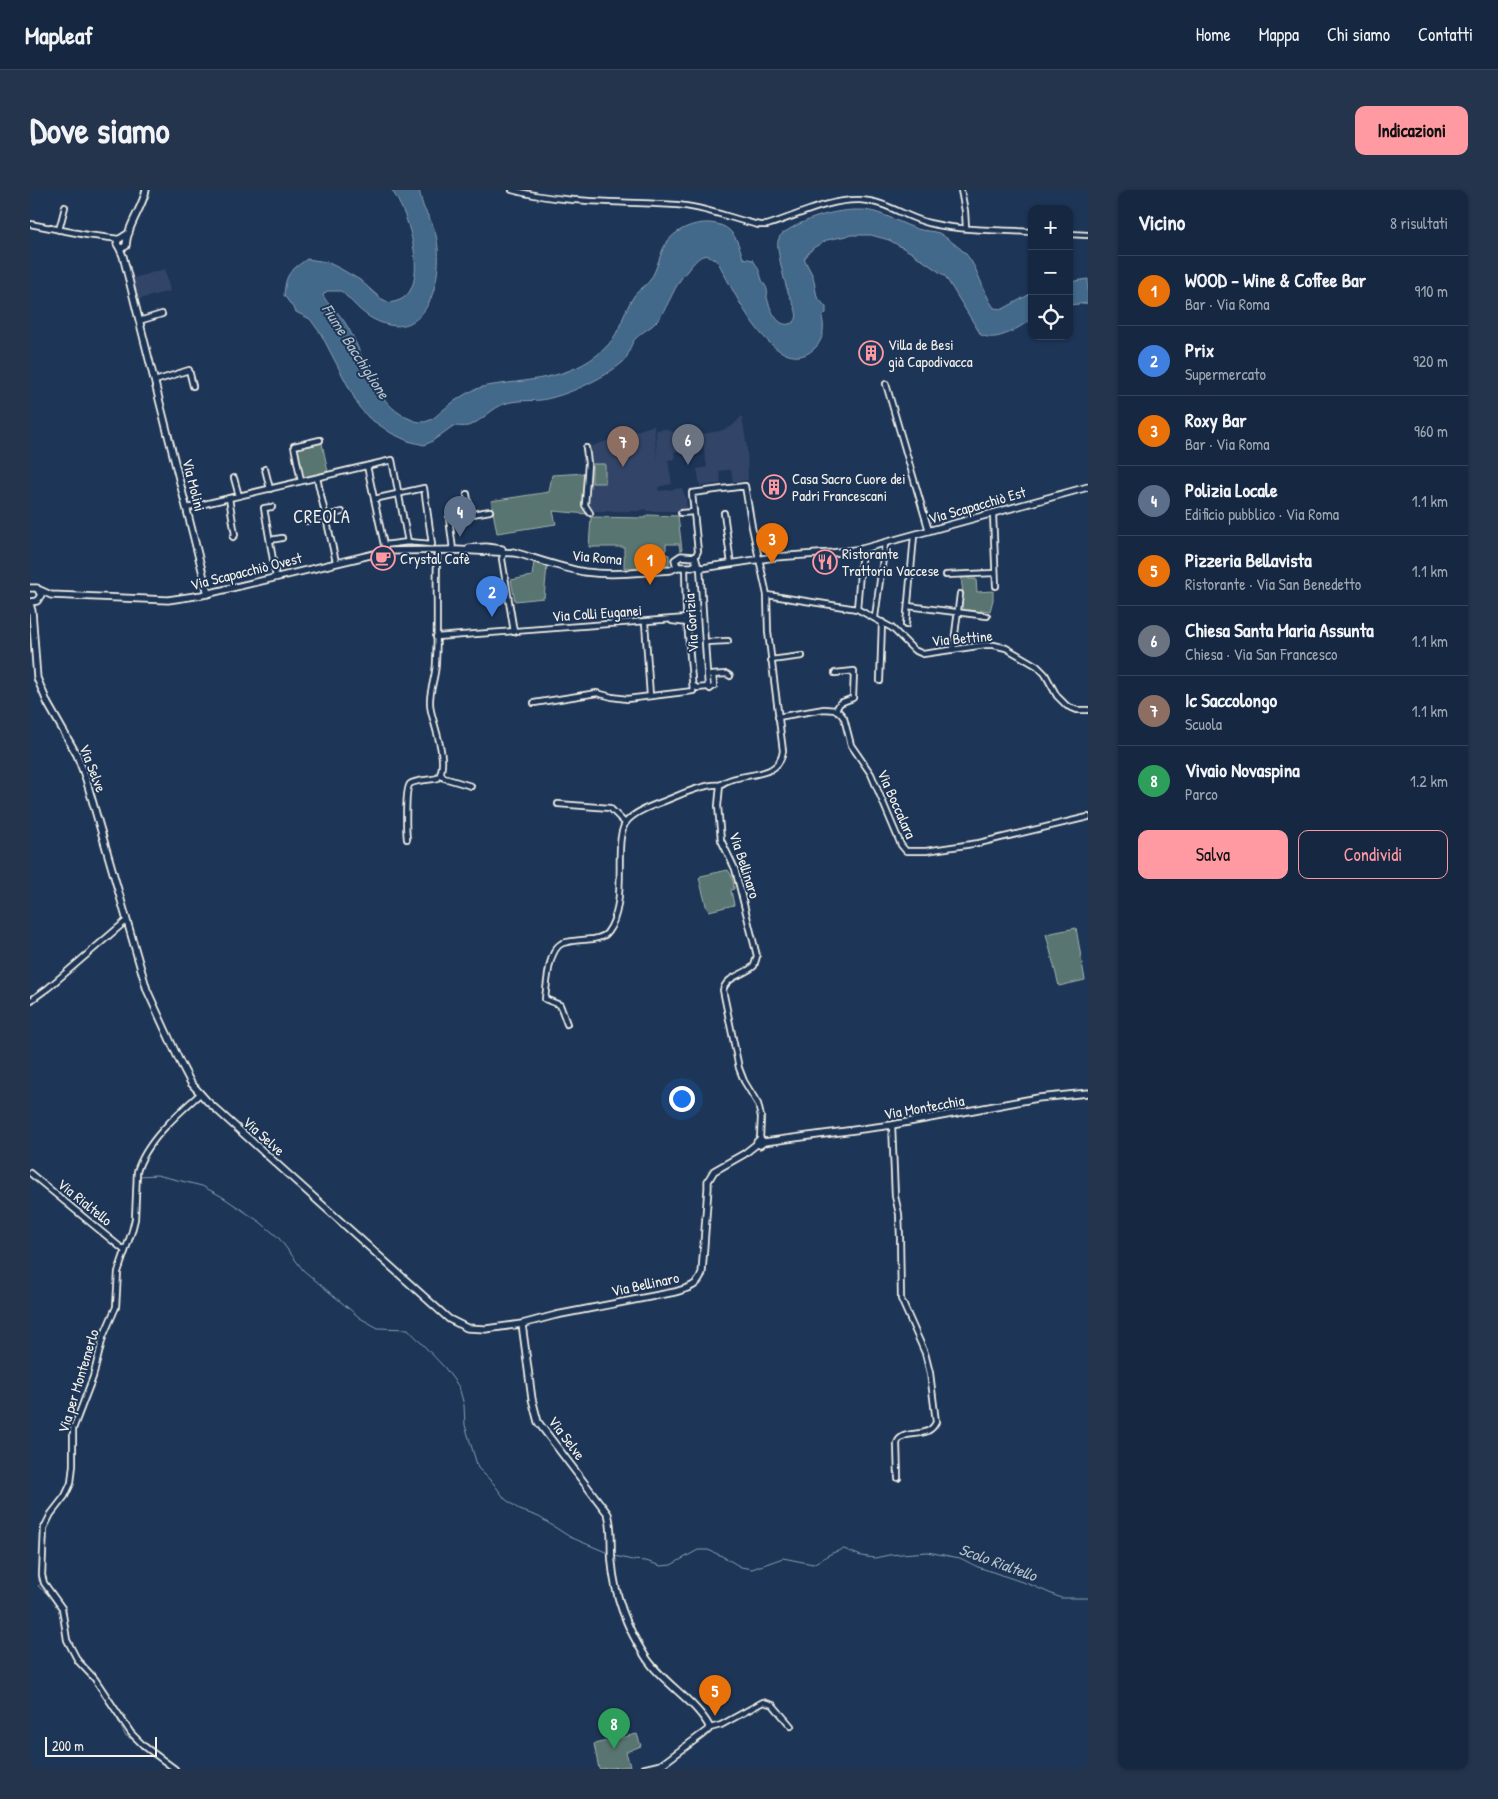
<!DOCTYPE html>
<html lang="it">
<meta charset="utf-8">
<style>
body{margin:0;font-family:"Patrick Hand",sans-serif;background:#23344c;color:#f1f3f6}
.controls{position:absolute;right:15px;top:15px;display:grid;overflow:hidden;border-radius:10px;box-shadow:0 1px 4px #0004}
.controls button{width:45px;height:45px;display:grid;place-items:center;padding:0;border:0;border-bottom:1px solid #35445a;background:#162841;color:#f1f3f6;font:25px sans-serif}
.scale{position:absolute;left:15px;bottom:12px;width:112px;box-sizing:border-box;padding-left:5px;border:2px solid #f4f1e8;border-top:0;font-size:14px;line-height:18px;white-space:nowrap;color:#f4f1e8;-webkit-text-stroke:4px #1d3557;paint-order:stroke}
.you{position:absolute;left:651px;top:908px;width:18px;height:18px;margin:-12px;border:4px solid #fff;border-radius:50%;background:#1a73e8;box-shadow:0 0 0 8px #1a73e833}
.badge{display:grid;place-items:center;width:32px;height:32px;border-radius:50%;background:#ff9aa2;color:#fff;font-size:16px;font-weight:700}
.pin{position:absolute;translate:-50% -41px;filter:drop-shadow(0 1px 2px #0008)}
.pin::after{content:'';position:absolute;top:26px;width:18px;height:15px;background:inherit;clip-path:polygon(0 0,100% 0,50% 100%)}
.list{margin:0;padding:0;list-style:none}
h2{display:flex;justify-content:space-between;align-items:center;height:65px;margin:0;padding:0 20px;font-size:21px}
h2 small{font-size:16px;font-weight:400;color:#9ea6b1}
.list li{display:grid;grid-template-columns:32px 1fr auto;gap:15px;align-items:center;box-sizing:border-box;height:70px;padding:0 20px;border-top:1px solid #35445a}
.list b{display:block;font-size:19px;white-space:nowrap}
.list p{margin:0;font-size:16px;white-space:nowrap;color:#9ea6b1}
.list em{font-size:16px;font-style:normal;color:#9ea6b1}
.actions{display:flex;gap:10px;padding:15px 20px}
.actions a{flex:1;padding:11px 0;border:1px solid #ff9aa2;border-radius:10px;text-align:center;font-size:18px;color:#ff9aa2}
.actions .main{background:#ff9aa2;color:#111}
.icon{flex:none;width:28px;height:28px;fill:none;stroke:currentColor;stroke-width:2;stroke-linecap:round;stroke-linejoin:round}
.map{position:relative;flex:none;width:1058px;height:1579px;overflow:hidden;border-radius:10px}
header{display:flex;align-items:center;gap:30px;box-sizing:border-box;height:70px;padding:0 25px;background:#162841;border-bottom:1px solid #35445a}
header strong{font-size:24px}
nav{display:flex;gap:28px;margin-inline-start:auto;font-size:18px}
.intro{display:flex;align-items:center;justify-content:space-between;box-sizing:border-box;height:120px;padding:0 30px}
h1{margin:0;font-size:35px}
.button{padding:12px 22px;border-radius:10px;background:#ff9aa2;color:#111;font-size:18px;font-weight:700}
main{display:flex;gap:30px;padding:0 30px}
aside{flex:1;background:#162841;border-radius:10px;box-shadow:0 1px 4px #0004}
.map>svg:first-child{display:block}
.built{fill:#314468}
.green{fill:#587471;stroke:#a6b2ac}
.water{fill:#43688a;stroke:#8a9fb0}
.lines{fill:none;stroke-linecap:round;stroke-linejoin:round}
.stream{stroke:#8a9fb0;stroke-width:1}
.street-casing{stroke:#f4f1e8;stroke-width:8}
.secondary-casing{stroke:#f4f1e8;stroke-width:9}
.street{stroke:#1d3557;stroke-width:4.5}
.secondary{stroke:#1d3557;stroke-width:5.5}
.labels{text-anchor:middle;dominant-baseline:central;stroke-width:4;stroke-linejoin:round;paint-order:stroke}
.poi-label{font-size:15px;fill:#f4f1e8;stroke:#1d3557;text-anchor:start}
.street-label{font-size:15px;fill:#f4f1e8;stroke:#1d3557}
.water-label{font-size:16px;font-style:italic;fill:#b6c1c7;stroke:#1d3557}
.quarter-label{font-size:18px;letter-spacing:1px;fill:#f4f1e8;stroke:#1d3557}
</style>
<header>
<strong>Mapleaf</strong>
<nav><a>Home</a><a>Mappa</a><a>Chi siamo</a><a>Contatti</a></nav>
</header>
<div class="intro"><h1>Dove siamo</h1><a class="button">Indicazioni</a></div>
<main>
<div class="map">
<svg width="1058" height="1579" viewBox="0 0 1058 1579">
<rect width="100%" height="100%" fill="#1d3557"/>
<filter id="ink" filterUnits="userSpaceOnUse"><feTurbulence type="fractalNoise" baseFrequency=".02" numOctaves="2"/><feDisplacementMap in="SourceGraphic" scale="10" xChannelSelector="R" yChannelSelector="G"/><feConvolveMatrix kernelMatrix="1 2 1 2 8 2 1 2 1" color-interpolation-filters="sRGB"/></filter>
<g filter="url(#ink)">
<!-- built -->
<g class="built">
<polygon points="135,79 140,101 106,110 100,89"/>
<polygon points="712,226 717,258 718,290 703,292 701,280 697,280 689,281 691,293 670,296 667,279 677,277 671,244 690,241 702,236"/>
<polygon points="624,235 627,272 626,240 635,239 659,248 660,255 651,256 652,260 644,262 645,269 638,270 642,294 628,297 629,301 652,298 656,308 657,321 617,321 615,319 609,321 564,321 559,318 559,257"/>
</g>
<!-- green -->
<g class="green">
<polygon points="292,253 298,282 273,288 267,259"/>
<rect x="562" y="274" width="13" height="19"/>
<polygon points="555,283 557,324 523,321 526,334 467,343 461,311 519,302 522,285"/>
<polygon points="617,325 648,326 652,360 650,360 649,354 636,354 636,360 633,363 639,365 639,375 637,376 594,378 594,357 559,357 561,327 615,328"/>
<polygon points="504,372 517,376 514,408 485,411 481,390 502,386"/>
<polygon points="931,387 938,387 939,389 946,389 947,402 963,401 963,410 960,421 951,420 950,422 931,420 933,404"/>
<path d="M698 680C702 685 704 692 704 699L701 700 704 715 679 721 677 719 669 688 671 686Z"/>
<polygon points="1046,738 1055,790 1029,796 1016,744"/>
<polygon points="607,1544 611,1556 596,1562 600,1576 569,1579 564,1554"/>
</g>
<!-- water -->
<g class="water">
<path d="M362 0H389C391 7 392 16 396 22 403 34 407 44 408 58 411 97 394 156 343 129 331 123 321 110 311 101H297L293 105C297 115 308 121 314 131 335 162 341 213 380 229 387 232 391 233 398 231 404 229 408 224 413 220 428 208 443 197 463 195 505 189 547 188 578 155 591 141 593 122 604 106 609 99 618 95 622 87 627 78 629 68 633 59 641 41 662 32 680 33 703 35 707 49 713 68L723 70C729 79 729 80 732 90 733 94 737 96 737 100 738 102 737 105 737 107 739 117 747 137 759 134 775 131 761 111 758 102 755 94 746 58 748 51 749 47 751 44 755 42 777 27 818 15 845 22 859 26 873 34 887 39 894 41 903 41 909 43 913 45 933 60 936 64 949 79 952 101 964 118L973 119 1002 103V129C988 138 967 153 951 145L915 86 882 63 859 50 841 45H821L797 50 783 58 774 69 783 86 787 107 796 117V123L792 127C795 139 793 151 784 159 745 193 702 98 689 74 675 58 669 67 657 81 645 94 639 115 628 130 622 138 612 141 605 149 599 156 600 165 593 172 573 189 536 206 511 210 500 211 487 210 477 213 462 217 453 231 438 236 433 237 428 236 423 236L401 252 394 255 378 251 361 243 339 228 329 217 291 144 280 129 266 122 254 105C256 83 259 82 277 69L297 72 311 79 330 90 350 108 360 113C364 112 368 111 372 109 396 95 382 41 373 21 370 14 366 7 362 0Z"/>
<polygon points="1058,89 1058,113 1039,115 1039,92"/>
</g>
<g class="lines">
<!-- stream -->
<g class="stream">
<polyline points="109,986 127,985 172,996 191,1006 230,1032 248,1047 273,1080 330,1128 348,1138 378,1139 415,1178 429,1197 434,1215 435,1235 448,1278 464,1294 475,1309 490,1320 509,1327 540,1347 578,1363"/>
<polyline points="585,1366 602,1370 616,1371 631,1376 641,1375 668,1360 678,1360 690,1365 711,1377 722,1379 753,1368 783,1374 802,1363 814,1359 831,1366 845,1368 859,1365 897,1362 930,1368 948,1377 1001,1395 1031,1408 1058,1408"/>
<polyline points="9,1391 10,1364"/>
<polyline points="9,1395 8,1396 21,1407"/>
<polyline points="33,1435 35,1452 45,1472"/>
<polyline points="47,1474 62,1489 77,1510"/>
<polyline points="84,1522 95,1545 108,1553"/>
</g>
<!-- street casing -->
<g class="street-casing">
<g id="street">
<path d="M482 0C532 14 594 11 647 15 675 17 702 29 729 35H737C767 26 798 9 830 10 856 11 874 27 899 33 932 41 968 40 1002 42"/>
<polyline points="931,0 935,21 936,38"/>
<polyline points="0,34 57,45 89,49"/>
<polyline points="29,40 35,17"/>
<polyline points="1039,44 1058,45"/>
<polyline points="109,131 132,124"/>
<polyline points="125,191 159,180 163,196"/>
<polyline points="856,194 899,341"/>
<polyline points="556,258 558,273 555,315 560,323"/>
<polyline points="337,276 354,355 378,352 402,354 394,298 344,309"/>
<polyline points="235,279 240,299"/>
<polyline points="204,288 209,306"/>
<polyline points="287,288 306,372"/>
<polyline points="271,291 264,256 290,250"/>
<polyline points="437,304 440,324"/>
<polyline points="199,308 205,345 203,347"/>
<polyline points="242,317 234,318 246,387"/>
<polyline points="157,318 362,270 378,352"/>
<polyline points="651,323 664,322"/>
<polyline points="694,323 701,374"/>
<polyline points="963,324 966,396"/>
<polyline points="277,331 312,322"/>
<polyline points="240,350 252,348"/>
<polyline points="423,360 419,328 460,321"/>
<polyline points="474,362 472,369 484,442"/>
<path d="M665 367 668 361 662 303 715 296 722 337 737 405 738 442 753 561C749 592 709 580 690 595L688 616 691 650 705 679 727 766 724 776C714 785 697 786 693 800L709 878 714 891 728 914 731 927 730 949"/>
<polyline points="670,378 678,497 680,499 684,496 683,485"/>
<polyline points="916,385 965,383"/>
<polyline points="737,405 827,419 862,438 884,460 893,464 955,455 964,455 976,458 1007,476 1015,484 1027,506 1037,516 1047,520 1058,520"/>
<polyline points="878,416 957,426"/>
<polyline points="827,419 832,359"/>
<polyline points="845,427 855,354"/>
<polyline points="642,431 658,433"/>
<polyline points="615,432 620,506"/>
<polyline points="876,435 884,346"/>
<polyline points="406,447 657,428"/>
<polyline points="675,452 698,451"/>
<polyline points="923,460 930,404"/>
<polyline points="741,470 772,466"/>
<polyline points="805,483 824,481 823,508 810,513 806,520"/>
<polyline points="681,485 697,484 700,486"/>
<polyline points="850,491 852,432"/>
<polyline points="664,496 667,498 678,497"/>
<polyline points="504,513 567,503 582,507 597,509 663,501 656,420 655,378"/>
<polyline points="748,527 794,519 806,520 810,523 814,528 821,555 841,584 871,655 876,661 896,661 949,653 1058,627"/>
<polyline points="411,584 414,588 441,596"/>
<polyline points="528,614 580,618 595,633"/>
<path d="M377 649C376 641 375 598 380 594 384 590 402 590 408 588 419 573 405 539 401 521 397 504 406 489 406 472 408 435 406 398 407 360"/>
<polyline points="0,811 18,798 96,731"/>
<path d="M537 834 530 815 515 809C517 795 518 758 533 753 542 750 554 750 563 749 568 748 574 747 577 743 601 712 580 647 598 630 609 619 628 614 642 608 653 603 679 593 690 595"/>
<path d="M862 935 865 1006 869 1024 870 1048 871 1109 895 1163 900 1183 906 1232C898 1251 874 1237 867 1253L868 1288"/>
<polyline points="0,983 95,1061"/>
<polyline points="680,1538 691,1535 733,1512 743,1515 761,1536"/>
<path d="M145 1579 114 1556 101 1543 65 1489 48 1471 37 1450 32 1418 14 1393 12 1385 14 1338 21 1324 35 1306 41 1293 43 1275V1239L63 1187 73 1147 86 1117 88 1082 102 1041 105 1029 107 982C115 953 147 924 170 904"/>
</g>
</g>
<!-- secondary casing -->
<g class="secondary-casing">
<g id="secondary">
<path d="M99 43 88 50 87 54 89 57 92 58 96 56C97 36 112 19 116 0"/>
<polyline points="89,57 93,66 178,404"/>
<polyline points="439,358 456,357 472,359"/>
<path d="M483 362C507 369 531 378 555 382 583 386 613 382 641 380L647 377"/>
<polygon points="651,366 665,367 667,374 662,377 647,377 645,370"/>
<polyline points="666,376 672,378 745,367 802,363 832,359 1058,297"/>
<polyline points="0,398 7,398 11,405 7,411 0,412"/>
<polyline points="10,400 21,405 138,410 172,405 357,361 427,360 486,363"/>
<path d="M0 414 2 421 7 488 18 514 47 565 56 589 117 800 150 872 161 893 177 911 419 1129 437 1138 456 1139 492 1134 526 1125 645 1102C657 1098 668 1097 672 1083L678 998V991L684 981 714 964 728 953"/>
<polyline points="734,952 730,949 727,952 730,955 734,952 862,935 1008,908 1058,903"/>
<path d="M492 1134 502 1209 508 1232 578 1324C583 1340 580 1357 582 1373 585 1407 597 1438 615 1466 632 1493 664 1509 679 1536L678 1540 631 1575 614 1579"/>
</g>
</g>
<!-- street -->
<use href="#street" class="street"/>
<!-- secondary -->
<use href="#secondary" class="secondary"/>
</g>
</g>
<!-- icons -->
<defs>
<g id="building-ring" transform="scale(1.25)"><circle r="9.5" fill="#1d3557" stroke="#ff9aa2" stroke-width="1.5"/><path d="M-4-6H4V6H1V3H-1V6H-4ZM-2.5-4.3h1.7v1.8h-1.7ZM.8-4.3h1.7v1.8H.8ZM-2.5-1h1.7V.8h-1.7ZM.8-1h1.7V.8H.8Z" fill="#ff9aa2"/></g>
<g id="cafe-ring" transform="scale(1.25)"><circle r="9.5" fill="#1d3557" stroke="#ff9aa2" stroke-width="1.5"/><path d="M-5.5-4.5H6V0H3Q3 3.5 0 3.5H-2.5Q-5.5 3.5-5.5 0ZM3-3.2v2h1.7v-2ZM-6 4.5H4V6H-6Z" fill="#ff9aa2"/></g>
<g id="restaurant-ring" transform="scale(1.25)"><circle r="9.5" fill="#1d3557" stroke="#ff9aa2" stroke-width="1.5"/><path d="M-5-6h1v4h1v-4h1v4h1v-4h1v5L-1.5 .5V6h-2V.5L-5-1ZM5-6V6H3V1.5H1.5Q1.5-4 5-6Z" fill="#ff9aa2"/></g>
</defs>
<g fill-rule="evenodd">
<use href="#building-ring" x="841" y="163"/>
<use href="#building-ring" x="744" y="297"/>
<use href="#cafe-ring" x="353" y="368"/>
<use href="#restaurant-ring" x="795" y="372"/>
</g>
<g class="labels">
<!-- poi labels -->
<g class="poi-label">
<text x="858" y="154">Villa de Besi<tspan x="858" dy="17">già Capodivacca</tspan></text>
<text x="762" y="288">Casa Sacro Cuore dei<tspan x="762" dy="17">Padri Francescani</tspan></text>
<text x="812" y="363">Ristorante<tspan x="812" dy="17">Trattoria Vaccese</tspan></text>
<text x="370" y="368">Crystal Cafè</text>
</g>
<!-- street labels -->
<g class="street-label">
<text transform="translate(164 295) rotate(76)">Via Molini</text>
<text transform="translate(947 315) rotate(-16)">Via Scapacchiò Est</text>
<text transform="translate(567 367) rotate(5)">Via Roma</text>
<text transform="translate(216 381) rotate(-14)">Via Scapacchiò Ovest</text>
<text transform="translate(567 423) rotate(-4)">Via Colli Euganei</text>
<text transform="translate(661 433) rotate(-94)">Via Gorizia</text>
<text transform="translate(932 448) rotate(-5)">Via Bettine</text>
<text transform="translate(63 578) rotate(69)">Via Selve</text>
<text transform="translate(867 614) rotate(66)">Via Boccalara</text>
<text transform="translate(715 675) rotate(72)">Via Bellinaro</text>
<text transform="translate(894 917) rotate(-10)">Via Montecchia</text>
<text transform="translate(234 946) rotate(42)">Via Selve</text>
<text transform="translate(55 1012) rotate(39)">Via Rialtello</text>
<text transform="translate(615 1094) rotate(-12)">Via Bellinaro</text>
<text transform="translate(48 1191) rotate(-73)">Via per Montemerlo</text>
<text transform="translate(537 1248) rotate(53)">Via Selve</text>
</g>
<!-- water labels -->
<g class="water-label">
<text transform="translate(326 161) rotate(57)">Fiume Bacchiglione</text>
<text transform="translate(968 1372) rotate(20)">Scolo Rialtello</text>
</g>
<!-- quarter labels -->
<g class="quarter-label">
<text x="292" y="326">CREOLA</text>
</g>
</g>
</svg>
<div class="controls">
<button>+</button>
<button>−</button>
<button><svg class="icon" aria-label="locate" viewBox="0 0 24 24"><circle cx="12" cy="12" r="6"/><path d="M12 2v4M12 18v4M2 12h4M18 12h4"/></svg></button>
</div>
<div class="scale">200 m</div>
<div class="you"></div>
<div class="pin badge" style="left:620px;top:395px;background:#e8710a">1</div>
<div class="pin badge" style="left:462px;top:427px;background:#3f7fe0">2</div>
<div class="pin badge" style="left:742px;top:374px;background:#e8710a">3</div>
<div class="pin badge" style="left:430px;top:347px;background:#5c6f8a">4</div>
<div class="pin badge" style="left:685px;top:1526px;background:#e8710a">5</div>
<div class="pin badge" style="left:658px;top:275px;background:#6b7280">6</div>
<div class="pin badge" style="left:593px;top:277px;background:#8d6e63">7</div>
<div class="pin badge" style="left:584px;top:1559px;background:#2e9e5b">8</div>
</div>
<aside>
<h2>Vicino<small>8 risultati</small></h2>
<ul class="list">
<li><span class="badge" style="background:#e8710a">1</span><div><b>WOOD - Wine &amp; Coffee Bar</b><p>Bar · Via Roma</p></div><em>910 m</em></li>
<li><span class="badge" style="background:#3f7fe0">2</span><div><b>Prix</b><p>Supermercato</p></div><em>920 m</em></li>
<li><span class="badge" style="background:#e8710a">3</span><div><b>Roxy Bar</b><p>Bar · Via Roma</p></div><em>960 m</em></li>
<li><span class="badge" style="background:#5c6f8a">4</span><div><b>Polizia Locale</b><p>Edificio pubblico · Via Roma</p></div><em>1.1 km</em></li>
<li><span class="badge" style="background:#e8710a">5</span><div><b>Pizzeria Bellavista</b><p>Ristorante · Via San Benedetto</p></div><em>1.1 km</em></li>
<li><span class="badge" style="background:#6b7280">6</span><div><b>Chiesa Santa Maria Assunta</b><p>Chiesa · Via San Francesco</p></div><em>1.1 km</em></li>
<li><span class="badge" style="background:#8d6e63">7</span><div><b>Ic Saccolongo</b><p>Scuola</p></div><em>1.1 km</em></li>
<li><span class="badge" style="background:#2e9e5b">8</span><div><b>Vivaio Novaspina</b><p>Parco</p></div><em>1.2 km</em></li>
</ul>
<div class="actions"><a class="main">Salva</a><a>Condividi</a></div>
</aside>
</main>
